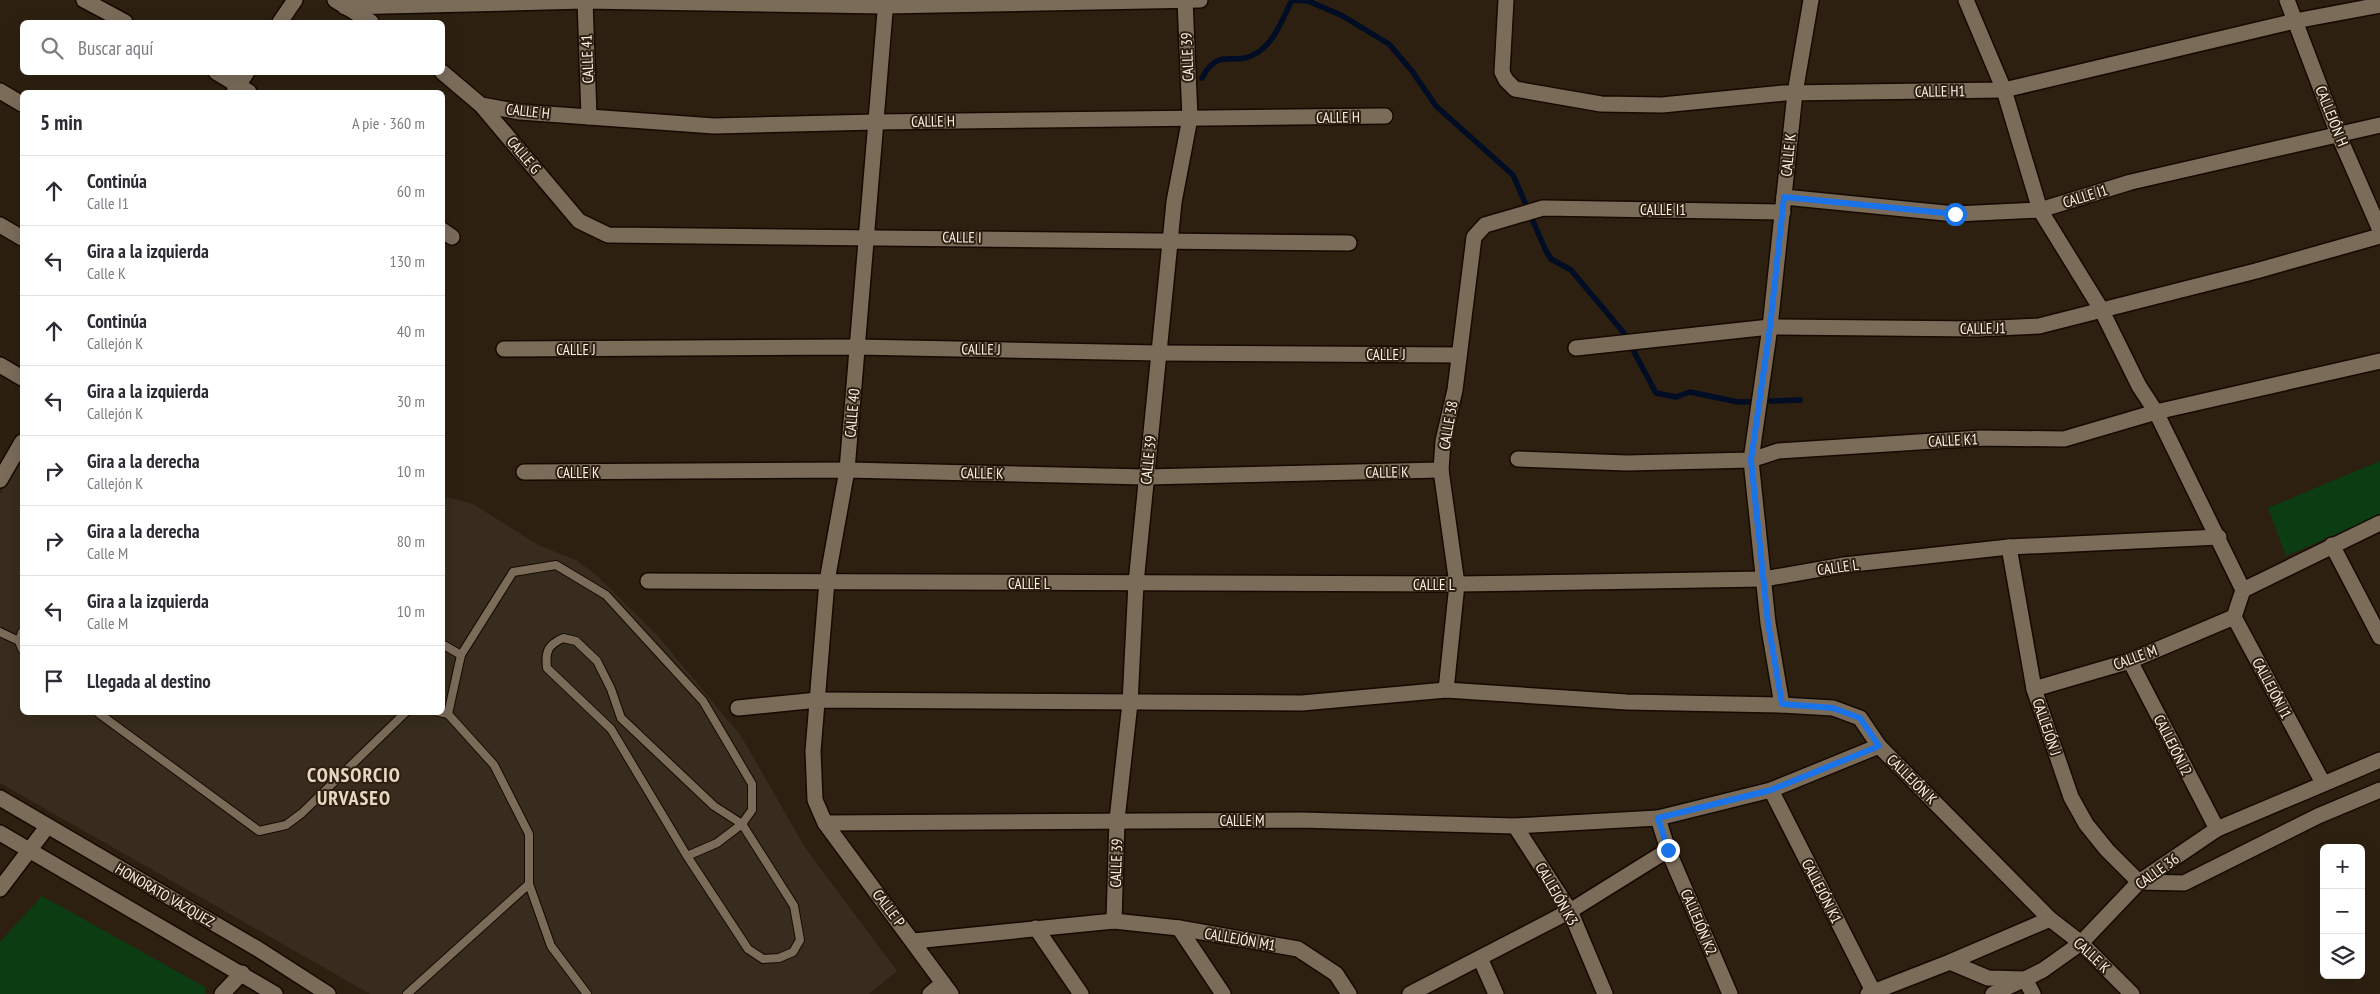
<!DOCTYPE html>
<html lang="es">
<meta charset="utf-8">
<style>
body{margin:0;font-family:"PT Sans Narrow",sans-serif;background:#f7f7f7;color:#2b2b33}
.controls{position:absolute;right:15px;bottom:15px;display:grid;overflow:hidden;border-radius:8px;box-shadow:0 5px 20px #0002}
.controls button{width:45px;height:45px;display:grid;place-items:center;padding:0;border:0;border-bottom:1px solid #e1e1e2;background:#fff;color:#2b2b33;font:25px sans-serif}
.stop{position:absolute;width:15px;height:15px;margin:-11px;border:4px solid #1a73e8;border-radius:50%;background:#fff}
.stop.end{background:#1a73e8;border-color:#fff;box-shadow:0 1px 5px #0008}
.list{margin:0;padding:0;list-style:none}
h2{display:flex;justify-content:space-between;align-items:center;height:65px;margin:0;padding:0 20px;font-size:21px}
h2 small{font-size:16px;font-weight:400;color:#7c7c81}
.list li{display:grid;grid-template-columns:32px 1fr auto;gap:15px;align-items:center;box-sizing:border-box;height:70px;padding:0 20px;border-top:1px solid #e1e1e2}
.list b{display:block;font-size:19px;white-space:nowrap}
.list p{margin:0;font-size:16px;white-space:nowrap;color:#7c7c81}
.list em{font-size:16px;font-style:normal;color:#7c7c81}
.icon{flex:none;width:28px;height:28px;fill:none;stroke:currentColor;stroke-width:2;stroke-linecap:round;stroke-linejoin:round}
.map{position:relative;flex:none;width:2380px;height:994px;overflow:hidden}
.search{position:absolute;background:#fff;box-shadow:0 5px 20px #0002;left:20px;top:20px;width:425px;height:55px;display:flex;align-items:center;gap:12px;box-sizing:border-box;padding:0 18px;border-radius:8px;color:#7c7c81;font-size:19px}
.panel{position:absolute;background:#fff;box-shadow:0 5px 20px #0002;left:20px;top:90px;width:425px;height:625px;border-radius:8px}
.map>svg:first-child{display:block}
.industrial{fill:#372c1d}
.green{fill:#0c3d12}
.lines{fill:none;stroke-linecap:round;stroke-linejoin:round}
.stream{stroke:#000d24;stroke-width:5.5}
.service-casing{stroke:#150a00;stroke-width:10}
.minor-casing{stroke:#150a00;stroke-width:18}
.tertiary-casing{stroke:#150a00;stroke-width:18}
.service{stroke:#7b6c5a;stroke-width:8}
.minor{stroke:#7b6c5a;stroke-width:15}
.tertiary{stroke:#7b6c5a;stroke-width:15}
.route{stroke:#1a73e8;stroke-width:6}
.labels{text-anchor:middle;dominant-baseline:central;stroke-width:4;stroke-linejoin:round;paint-order:stroke}
.street-label{font-size:15px;fill:#fbf2e8;stroke:#2d2011}
.district-label{font-size:20px;font-weight:bold;letter-spacing:1px;fill:#e8d7c3;stroke:#2d2011}
</style>
<div class="map">
<svg width="2380" height="994" viewBox="0 0 2380 994">
<rect width="100%" height="100%" fill="#2d2011"/>
<!-- industrial -->
<polygon class="industrial" points="22,457 22,712 442,712 443,496 473,504 538,545 576,560 595,574 657,635 741,736 806,849 897,971 869,994 370,994 0,783 0,494"/>
<!-- green -->
<g class="green">
<polygon points="2380,461 2380,515 2286,556 2268,508"/>
<polygon points="42,896 205,987 205,994 0,994 0,942"/>
</g>
<g class="lines">
<!-- stream -->
<g class="stream">
<polyline points="1292,0 1308,1 1341,15 1389,44 1412,71 1436,106 1513,175 1546,251 1551,259 1571,270 1624,333 1656,393 1676,397 1690,392 1738,402 1800,400"/>
<path d="M1202 78C1219 46 1233 67 1255 54 1274 44 1283 18 1292 0"/>
</g>
<!-- service casing -->
<g class="service-casing">
<g id="service">
<polyline points="0,632 19,641"/>
<polyline points="22,632 19,641 22,649"/>
<polyline points="442,644 461,655"/>
<polyline points="97,712 259,831 286,825 302,813 406,712"/>
<polyline points="439,712 448,714 494,765 529,834 529,884"/>
<path d="M448 714 461 655 513 572 556 565 606 595 703 701 752 784V810L742 824 714 806 621 718 611 689 597 661 576 641 563 638C548 645 545 651 547 668L611 729 687 856 748 949 763 959 779 958 793 952 800 940 794 906 742 824 717 843 687 856"/>
<polyline points="407,994 529,884 551,946 587,994"/>
</g>
</g>
<!-- minor casing -->
<g class="minor-casing">
<g id="minor">
<polyline points="84,0 125,22"/>
<polyline points="335,0 371,22"/>
<polyline points="585,0 589,117"/>
<polyline points="886,0 847,470 827,581 813,751 815,800 825,823 951,994"/>
<polyline points="1506,0 1502,72 1506,80 1515,89 1601,104 1662,105 1784,93 2004,90 2295,21 2380,5"/>
<polyline points="1811,0 1795,93 1770,327 1751,460 1768,623 1782,705 1833,708 1860,718 1879,746 2050,919 2081,943 2132,994"/>
<polyline points="1966,0 2004,90 2040,210 2101,309 2139,386 2156,412 2243,590"/>
<polyline points="2287,0 2338,134 2380,230"/>
<polyline points="345,7 585,1 885,6 1200,0"/>
<polyline points="280,22 295,0"/>
<polyline points="216,72 249,92"/>
<polyline points="442,72 481,105 579,221 608,235 1349,243"/>
<polyline points="0,91 22,104"/>
<polyline points="234,92 247,72"/>
<polyline points="481,105 520,112 714,126 876,122 1385,116"/>
<polyline points="1784,197 1955,214 2040,210 2131,182 2380,125"/>
<polyline points="0,225 22,238"/>
<polyline points="442,230 452,237"/>
<polyline points="1576,348 1770,327 1977,329 2039,326 2256,271 2380,236"/>
<polyline points="504,349 857,347 1159,353 1459,355"/>
<polyline points="0,365 22,378"/>
<polyline points="1518,459 1627,463 1751,460 1778,451 1981,438 2064,439 2156,412 2380,361"/>
<polyline points="524,472 847,470 1146,477 1441,470"/>
<polyline points="0,480 22,442"/>
<polyline points="2332,545 2380,637"/>
<polyline points="2009,547 2034,689 2071,797 2086,824 2107,850 2139,882 2184,883 2318,816 2380,790"/>
<polyline points="648,581 1457,584 1764,579 1844,565 2009,547 2219,537"/>
<polyline points="2243,590 2234,617 2323,783"/>
<polyline points="2243,590 2380,523"/>
<polyline points="2130,661 2217,829"/>
<polyline points="2034,689 2130,661 2234,617"/>
<polyline points="1446,690 1457,584 1441,470 1443,441 1455,390 1474,237 1485,225 1543,208 1783,212"/>
<polyline points="738,708 818,700 1302,703 1446,690 1627,702 1782,705"/>
<polyline points="1771,790 1873,991"/>
<polyline points="825,823 1301,820 1515,826 1658,818"/>
<polyline points="1515,826 1570,911 1605,994"/>
<polyline points="1668,850 1730,994"/>
<polyline points="0,889 47,827"/>
<polyline points="1114,921 1117,820 1130,703 1136,583 1174,202 1190,118 1185,0"/>
<polyline points="1036,928 1081,994"/>
<polyline points="1179,928 1223,994"/>
<polyline points="914,941 1114,921 1179,928 1298,949 1336,974 1349,994"/>
<polyline points="1480,958 1496,994"/>
<polyline points="1950,962 1988,978 2025,979 2043,970 2081,943 2139,882 2217,829 2380,760"/>
<polyline points="222,994 242,973"/>
<polyline points="930,994 943,983"/>
<polyline points="1410,994 1570,911 1668,850 1658,818 1771,790 1879,746"/>
<polyline points="1868,994 1950,962 2050,919"/>
<polyline points="1993,994 2025,979 2033,994"/>
</g>
</g>
<!-- tertiary casing -->
<g class="tertiary-casing">
<g id="tertiary">
<polyline points="0,798 258,949 328,994"/>
<polyline points="0,833 275,994"/>
</g>
</g>
<!-- service -->
<use href="#service" class="service"/>
<!-- minor -->
<use href="#minor" class="minor"/>
<!-- tertiary -->
<use href="#tertiary" class="tertiary"/>
</g>
<g class="lines">
<!-- route -->
<polyline class="route" points="1668,850 1658,818 1771,790 1879,746 1860,718 1833,708 1782,704 1768,623 1751,460 1770,327 1784,197 1955,214"/>
</g>
<g class="labels">
<!-- street labels -->
<g class="street-label">
<text transform="translate(1187 57) rotate(-92)">CALLE 39</text>
<text transform="translate(587 59) rotate(-92)">CALLE 41</text>
<text transform="translate(1940 91) rotate(-1)">CALLE H1</text>
<text transform="translate(528 111) rotate(6)">CALLE H</text>
<text transform="translate(2332 116) rotate(68)">CALLEJÓN H</text>
<text transform="translate(1338 117) rotate(-1)">CALLE H</text>
<text transform="translate(933 121) rotate(-1)">CALLE H</text>
<text transform="translate(524 155) rotate(50)">CALLE G</text>
<text transform="translate(1788 155) rotate(-84)">CALLE K</text>
<text transform="translate(2085 196) rotate(-17)">CALLE I1</text>
<text x="1663" y="209">CALLE I1</text>
<text transform="translate(962 237) rotate(1)">CALLE I</text>
<text transform="translate(1983 328) rotate(-1)">CALLE J1</text>
<text x="576" y="349">CALLE J</text>
<text transform="translate(981 349) rotate(1)">CALLE J</text>
<text x="1386" y="354">CALLE J</text>
<text transform="translate(852 413) rotate(-85)">CALLE 40</text>
<text transform="translate(1448 425) rotate(-80)">CALLE 38</text>
<text transform="translate(1953 440) rotate(-3)">CALLE K1</text>
<text transform="translate(1148 460) rotate(-84)">CALLE 39</text>
<text x="578" y="472">CALLE K</text>
<text transform="translate(1387 472) rotate(-1)">CALLE K</text>
<text transform="translate(982 473) rotate(1)">CALLE K</text>
<text transform="translate(1838 567) rotate(-8)">CALLE L</text>
<text x="1029" y="583">CALLE L</text>
<text x="1434" y="584">CALLE L</text>
<text transform="translate(2135 657) rotate(-20)">CALLE M</text>
<text transform="translate(2272 688) rotate(62)">CALLEJÓN I1</text>
<text transform="translate(2047 727) rotate(71)">CALLEJÓN J</text>
<text transform="translate(2173 745) rotate(63)">CALLEJÓN I2</text>
<text transform="translate(1912 779) rotate(45)">CALLEJÓN K</text>
<text x="1242" y="820">CALLE M</text>
<text transform="translate(1116 863) rotate(-88)">CALLE 39</text>
<text transform="translate(2157 871) rotate(-36)">CALLE 36</text>
<text transform="translate(1822 891) rotate(63)">CALLEJÓN K1</text>
<text transform="translate(1557 894) rotate(60)">CALLEJÓN K3</text>
<text transform="translate(165 895) rotate(30)">HONORATO VÁZQUEZ</text>
<text transform="translate(889 908) rotate(53)">CALLE P</text>
<text transform="translate(1699 922) rotate(67)">CALLEJÓN K2</text>
<text transform="translate(1240 939) rotate(10)">CALLEJÓN M1</text>
<text transform="translate(2092 955) rotate(43)">CALLE K</text>
</g>
<!-- district labels -->
<g class="district-label">
<text x="354" y="775">CONSORCIO<tspan x="354" dy="23">URVASEO</tspan></text>
</g>
</g>
</svg>
<div class="controls">
<button>+</button>
<button>−</button>
<button><svg class="icon" aria-label="layers" viewBox="0 0 24 24"><path d="M12 4l9 5-9 5-9-5zM3 14l9 5 9-5"/></svg></button>
</div>
<div class="stop" style="left:1955px;top:214px"></div>
<div class="stop end" style="left:1668px;top:850px"></div>
<div class="search"><svg class="icon" aria-label="search" viewBox="0 0 24 24"><circle cx="10" cy="10" r="6"/><path d="M15 15l6 6"/></svg>Buscar aquí</div>
<section class="panel">
<h2>5 min<small>A pie · 360 m</small></h2>
<ul class="list">
<li><svg class="icon" aria-label="ahead" viewBox="0 0 24 24"><path d="M12 20V5M6 11l6-6 6 6"/></svg><div><b>Continúa</b><p>Calle I1</p></div><em>60 m</em></li>
<li><svg class="icon" aria-label="left" viewBox="0 0 24 24"><path d="M17 20v-9H6M10 6l-5 5 5 5"/></svg><div><b>Gira a la izquierda</b><p>Calle K</p></div><em>130 m</em></li>
<li><svg class="icon" aria-label="ahead" viewBox="0 0 24 24"><path d="M12 20V5M6 11l6-6 6 6"/></svg><div><b>Continúa</b><p>Callejón K</p></div><em>40 m</em></li>
<li><svg class="icon" aria-label="left" viewBox="0 0 24 24"><path d="M17 20v-9H6M10 6l-5 5 5 5"/></svg><div><b>Gira a la izquierda</b><p>Callejón K</p></div><em>30 m</em></li>
<li><svg class="icon" aria-label="right" viewBox="0 0 24 24"><path d="M7 20v-9h11M14 6l5 5-5 5"/></svg><div><b>Gira a la derecha</b><p>Callejón K</p></div><em>10 m</em></li>
<li><svg class="icon" aria-label="right" viewBox="0 0 24 24"><path d="M7 20v-9h11M14 6l5 5-5 5"/></svg><div><b>Gira a la derecha</b><p>Calle M</p></div><em>80 m</em></li>
<li><svg class="icon" aria-label="left" viewBox="0 0 24 24"><path d="M17 20v-9H6M10 6l-5 5 5 5"/></svg><div><b>Gira a la izquierda</b><p>Calle M</p></div><em>10 m</em></li>
<li><svg class="icon" aria-label="arrive" viewBox="0 0 24 24"><path d="M6 21V4h12l-3 4 3 4H6"/></svg><div><b>Llegada al destino</b></div></li>
</ul>
</section>
</div>
